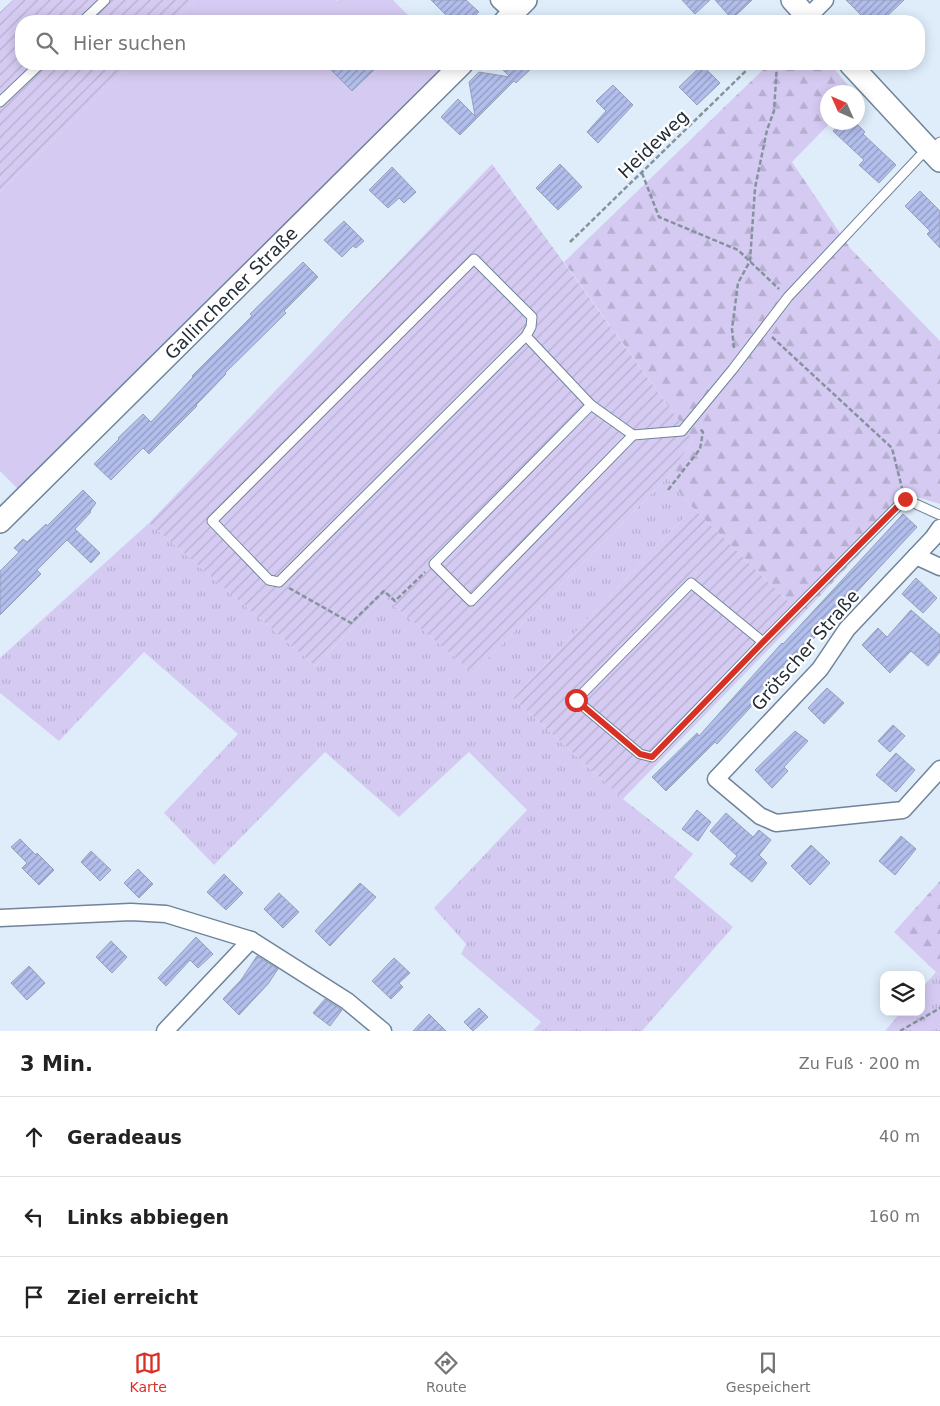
<!DOCTYPE html>
<html lang="de">
<meta charset="utf-8">
<style>
body{margin:0;font-family:"DejaVu Sans",sans-serif;background:#f6f6f6;color:#222}
.controls{position:absolute;right:15px;bottom:15px;display:grid;overflow:hidden;border-radius:10px;box-shadow:0 2px 12px #0003}
.controls button{width:45px;height:45px;display:grid;place-items:center;padding:0;border:0;border-bottom:1px solid #e0e0e0;background:#fff;color:#222;font:25px sans-serif}
.compass{position:absolute;left:820px;top:85px;width:45px;height:45px;border-radius:50%;background:#fff;box-shadow:0 2px 12px #0003;rotate:315deg}
.stop{position:absolute;width:15px;height:15px;margin:-11px;border:4px solid #d93025;border-radius:50%;background:#fff}
.stop.end{background:#d93025;border-color:#fff;box-shadow:0 1px 5px #0008}
.list{margin:0;padding:0;list-style:none}
h2{display:flex;justify-content:space-between;align-items:center;height:65px;margin:0;padding:0 20px;font-size:21px}
h2 small{font-size:16px;font-weight:400;color:#767676}
.list li{display:grid;grid-template-columns:32px 1fr auto;gap:15px;align-items:center;box-sizing:border-box;height:80px;padding:0 20px;border-top:1px solid #e0e0e0}
.list b{display:block;font-size:19px;white-space:nowrap}
.list em{font-size:16px;font-style:normal;color:#767676}
.icon{flex:none;width:28px;height:28px;fill:none;stroke:currentColor;stroke-width:2;stroke-linecap:round;stroke-linejoin:round}
.map{position:relative;flex:none;width:940px;height:1031px;overflow:hidden}
.search{position:absolute;background:#fff;box-shadow:0 2px 12px #0003;left:15px;right:15px;top:15px;height:55px;display:flex;align-items:center;gap:12px;box-sizing:border-box;padding:0 18px;border-radius:20px;color:#767676;font-size:19px}
.sheet{height:305px;background:#fff}
nav{display:flex;justify-content:space-around;align-items:center;box-sizing:border-box;height:70px;border-top:1px solid #e0e0e0;background:#fff;font-size:14px;color:#767676}
nav a{display:grid;justify-items:center;gap:2px}
nav .on{color:#d93025}
.map>svg:first-child{display:block}
.grass{fill:url(#grass-tufts)}
.forest{fill:url(#forest-firs)}
.park{fill:#d5cbf2}
.garden{fill:url(#garden-furrows)}
.building{fill:url(#building-hatch);stroke:#979fbb}
.lines{fill:none;stroke-linecap:round;stroke-linejoin:round}
.service-casing{stroke:#6f849a;stroke-width:11}
.minor-casing{stroke:#6f849a;stroke-width:19}
.tertiary-casing{stroke:#6f849a;stroke-width:24}
.path{stroke:#86929e;stroke-width:2.5;stroke-dasharray:5 2.5;stroke-linecap:butt}
.service{stroke:#fff;stroke-width:9}
.minor{stroke:#fff;stroke-width:16}
.tertiary{stroke:#fff;stroke-width:21}
.route{stroke:#d93025;stroke-width:6}
.labels{text-anchor:middle;dominant-baseline:central;stroke-width:4.5;stroke-linejoin:round;paint-order:stroke}
.street-label{font-size:18px;fill:#242d36;stroke:#fff}
</style>
<div class="map">
<svg width="940" height="1031" viewBox="0 0 940 1031">
<defs>
<pattern id="grass-tufts" width="24" height="20" patternUnits="userSpaceOnUse" patternTransform="scale(1.25)"><rect width="24" height="20" fill="#d5cbf2"/><path d="M3 7l-1-3M5 7V3M7 7l1-3M15 17l-1-3M17 17v-4M19 17l1-3" fill="none" stroke="#b7afd0"/></pattern>
<pattern id="forest-firs" width="22" height="20" patternUnits="userSpaceOnUse" patternTransform="scale(1.25)"><rect width="22" height="20" fill="#d5cbf2"/><path d="M5 1l3.5 6h-7zM16 11l3.5 6h-7z" fill="#b7afd0"/></pattern>
<pattern id="garden-furrows" width="10" height="10" patternUnits="userSpaceOnUse" patternTransform="scale(1.25)"><rect width="10" height="10" fill="#d5cbf2"/><path d="M-1 1l2-2M0 10L10 0M9 11l2-2" fill="none" stroke="#b7afd0"/></pattern>
<pattern id="building-hatch" width="6" height="6" patternUnits="userSpaceOnUse" patternTransform="scale(1.25)"><rect width="6" height="6" fill="#b2beec"/><path d="M-1 1l2-2M0 6l6-6M5 7l2-2" fill="none" stroke="#919bc0"/></pattern>
</defs>
<rect width="100%" height="100%" fill="#dfedfb"/>
<!-- grass -->
<g class="grass">
<polygon points="667,478 693,508 513,698 623,799 693,854 674,877 733,927 642,1031 533,1031 541,1022 461,954 466,944 434,908 527,810 469,752 399,817 325,752 214,865 164,813 238,734 144,652 59,741 0,693 0,658 149,523 315,666 384,597 473,673"/>
<polygon points="936,972 940,976 940,1031 885,1031 901,1012 921,1012 921,989"/>
</g>
<!-- forest -->
<g class="forest">
<polygon points="769,64 830,64 854,92 828,92 828,122 830,123 792,162 850,248 940,341 940,504 914,496 802,615 693,508 667,478 693,440 564,262"/>
<polygon points="940,881 940,976 894,932"/>
</g>
<!-- park -->
<g class="park">
<polygon points="196,0 336,0 337,1 338,0 393,0 414,21 174,21"/>
<polygon points="131,64 452,64 20,491 0,471 0,192"/>
</g>
<!-- garden -->
<g class="garden">
<polygon points="13,0 196,0 174,21 21,21 21,64 131,64 0,192 0,12"/>
<polygon points="492,164 693,440 667,478 473,673 384,597 315,666 149,523"/>
<polygon points="693,508 802,615 623,799 513,698"/>
</g>
<!-- building -->
<g class="building">
<polygon points="431,0 466,0 479,12 469,21 452,21"/>
<polygon points="682,0 710,0 695,14"/>
<polygon points="715,0 752,0 732,19"/>
<polygon points="846,0 904,0 882,21 867,21"/>
<polygon points="325,64 380,64 352,91"/>
<polygon points="497,64 536,64 516,83 514,81 460,135 441,117 458,99 475,116 469,82 479,72 510,77"/>
<polygon points="702,65 720,83 697,105 679,87"/>
<polygon points="613,85 633,105 598,143 587,132 606,111 596,101"/>
<polygon points="841,122 855,122 865,132 863,134 896,165 879,183 859,165 864,160 833,131"/>
<polygon points="560,164 582,187 558,210 536,188"/>
<polygon points="392,167 416,192 404,203 399,198 388,208 369,190"/>
<polygon points="920,191 940,211 940,248 927,234 930,231 905,206"/>
<polygon points="344,221 364,241 356,248 353,246 342,257 324,240"/>
<polygon points="303,262 318,277 284,311 286,313 225,373 226,374 196,405 197,406 149,454 143,448 111,480 94,464 119,439 118,438 143,414 151,422 193,377 192,376 252,316 250,314"/>
<polygon points="83,490 96,503 90,511 91,512 75,529 100,553 91,563 67,540 37,570 41,574 0,615 0,571 19,552 14,548 23,539 27,542 46,524 47,526"/>
<polygon points="903,514 917,527 801,652 717,744 715,742 666,791 652,777 697,733 699,736 782,643 783,644"/>
<polygon points="916,578 937,598 923,613 902,594"/>
<polygon points="911,610 940,635 940,652 928,666 911,651 890,673 862,645 878,628 887,637"/>
<polygon points="827,688 844,703 824,724 808,708"/>
<polygon points="893,725 905,736 890,752 878,741"/>
<polygon points="795,731 808,741 784,767 788,771 772,788 755,770"/>
<polygon points="896,753 915,770 896,792 876,775"/>
<polygon points="697,810 711,822 698,841 682,829"/>
<polygon points="726,813 753,837 759,830 771,840 759,855 767,863 752,882 730,864 737,856 710,831"/>
<polygon points="901,836 916,849 895,875 879,861"/>
<polygon points="20,839 36,855 37,853 54,870 39,885 22,868 27,863 11,847"/>
<polygon points="811,845 830,863 810,885 791,866"/>
<polygon points="91,851 111,870 100,881 81,862"/>
<polygon points="138,869 153,884 139,898 124,883"/>
<polygon points="224,874 243,893 226,910 207,892"/>
<polygon points="360,883 376,897 330,946 315,931"/>
<polygon points="279,893 299,912 283,928 264,909"/>
<polygon points="196,937 213,954 198,968 190,960 166,986 158,978"/>
<polygon points="111,941 127,957 112,973 96,957"/>
<polygon points="257,956 278,969 268,984 239,1015 223,999 241,980"/>
<polygon points="394,958 410,973 399,983 403,987 391,999 372,981"/>
<polygon points="29,966 45,983 27,1000 11,983"/>
<polygon points="325,999 342,1010 330,1026 313,1013"/>
<polygon points="479,1008 488,1017 473,1031 464,1022"/>
<polygon points="429,1014 446,1031 413,1031"/>
</g>
<g class="lines">
<!-- service casing -->
<g class="service-casing">
<g id="service">
<polyline points="83,21 105,0"/>
<polyline points="0,102 40,64"/>
<polyline points="526,336 279,582 269,580 212,521 474,259 532,317 531,327 526,336 591,405 633,435 682,431 733,369 788,297 920,156 931,151 940,142"/>
<polyline points="591,405 434,564 471,601 633,435"/>
<polyline points="763,642 691,583 576,700 640,754 652,757 763,642 905,499 940,515"/>
</g>
</g>
<!-- minor casing -->
<g class="minor-casing">
<g id="minor">
<polyline points="499,0 513,13"/>
<polyline points="806,16 814,11 825,0"/>
<polyline points="940,528 933,538 847,629 820,669 716,779 760,816 776,823 903,810 940,769"/>
<polyline points="916,556 940,567"/>
<polyline points="0,918 131,912 166,914 251,940 347,1001 383,1031"/>
<polyline points="165,1031 251,940"/>
</g>
</g>
<!-- tertiary casing -->
<g class="tertiary-casing">
<g id="tertiary">
<polyline points="792,0 811,21"/>
<polyline points="505,21 526,0"/>
<polyline points="850,64 940,161"/>
<polyline points="0,522 462,64"/>
</g>
</g>
<!-- path -->
<g class="path">
<polyline points="642,173 659,217 738,250 779,289"/>
<polyline points="570,242 753,64"/>
<polyline points="772,337 892,448 902,488"/>
<polyline points="734,348 732,329 738,283 750,261 755,188 767,130 774,111 777,64"/>
<polyline points="668,490 700,449 703,432 699,428"/>
<polyline points="289,588 351,623 384,591 395,601 425,572"/>
<polyline points="900,1031 940,1008"/>
</g>
<!-- service -->
<use href="#service" class="service"/>
<!-- minor -->
<use href="#minor" class="minor"/>
<!-- tertiary -->
<use href="#tertiary" class="tertiary"/>
</g>
<g class="lines">
<!-- route -->
<polyline class="route" points="576,700 640,754 652,757 763,642 905,499"/>
</g>
<g class="labels">
<!-- street labels -->
<g class="street-label">
<text transform="translate(653 144) rotate(-44)">Heideweg</text>
<text transform="translate(231 293) rotate(-45)">Gallinchener Straße</text>
<text transform="translate(805 650) rotate(-49)">Grötscher Straße</text>
</g>
</g>
</svg>
<div class="controls">
<button><svg class="icon" aria-label="layers" viewBox="0 0 24 24"><path d="M12 4l9 5-9 5-9-5zM3 14l9 5 9-5"/></svg></button>
</div>
<svg class="compass" viewBox="-18 -18 36 36"><path d="M0-13l5 13h-10z" fill="#e53935"/><path d="M0 13l5-13h-10z" fill="#767676"/></svg>
<div class="stop" style="left:576px;top:700px"></div>
<div class="stop end" style="left:905px;top:499px"></div>
<div class="search"><svg class="icon" aria-label="search" viewBox="0 0 24 24"><circle cx="10" cy="10" r="6"/><path d="M15 15l6 6"/></svg>Hier suchen</div>
</div>
<section class="sheet">
<h2>3 Min.<small>Zu Fuß · 200 m</small></h2>
<ul class="list">
<li><svg class="icon" aria-label="ahead" viewBox="0 0 24 24"><path d="M12 20V5M6 11l6-6 6 6"/></svg><div><b>Geradeaus</b></div><em>40 m</em></li>
<li><svg class="icon" aria-label="left" viewBox="0 0 24 24"><path d="M17 20v-9H6M10 6l-5 5 5 5"/></svg><div><b>Links abbiegen</b></div><em>160 m</em></li>
<li><svg class="icon" aria-label="arrive" viewBox="0 0 24 24"><path d="M6 21V4h12l-3 4 3 4H6"/></svg><div><b>Ziel erreicht</b></div></li>
</ul>
</section>
<nav>
<a class="on"><svg class="icon" aria-label="map" viewBox="0 0 24 24"><path d="M3 6l6-2 6 2 6-2v14l-6 2-6-2-6 2zM9 4v14M15 6v14"/></svg>Karte</a>
<a><svg class="icon" aria-label="directions" viewBox="0 0 24 24"><path d="M12 3l9 9-9 9-9-9zM9 14v-3h6M13 9l2 2-2 2"/></svg>Route</a>
<a><svg class="icon" aria-label="saved" viewBox="0 0 24 24"><path d="M7 4h10v16l-5-4-5 4z"/></svg>Gespeichert</a>
</nav>
